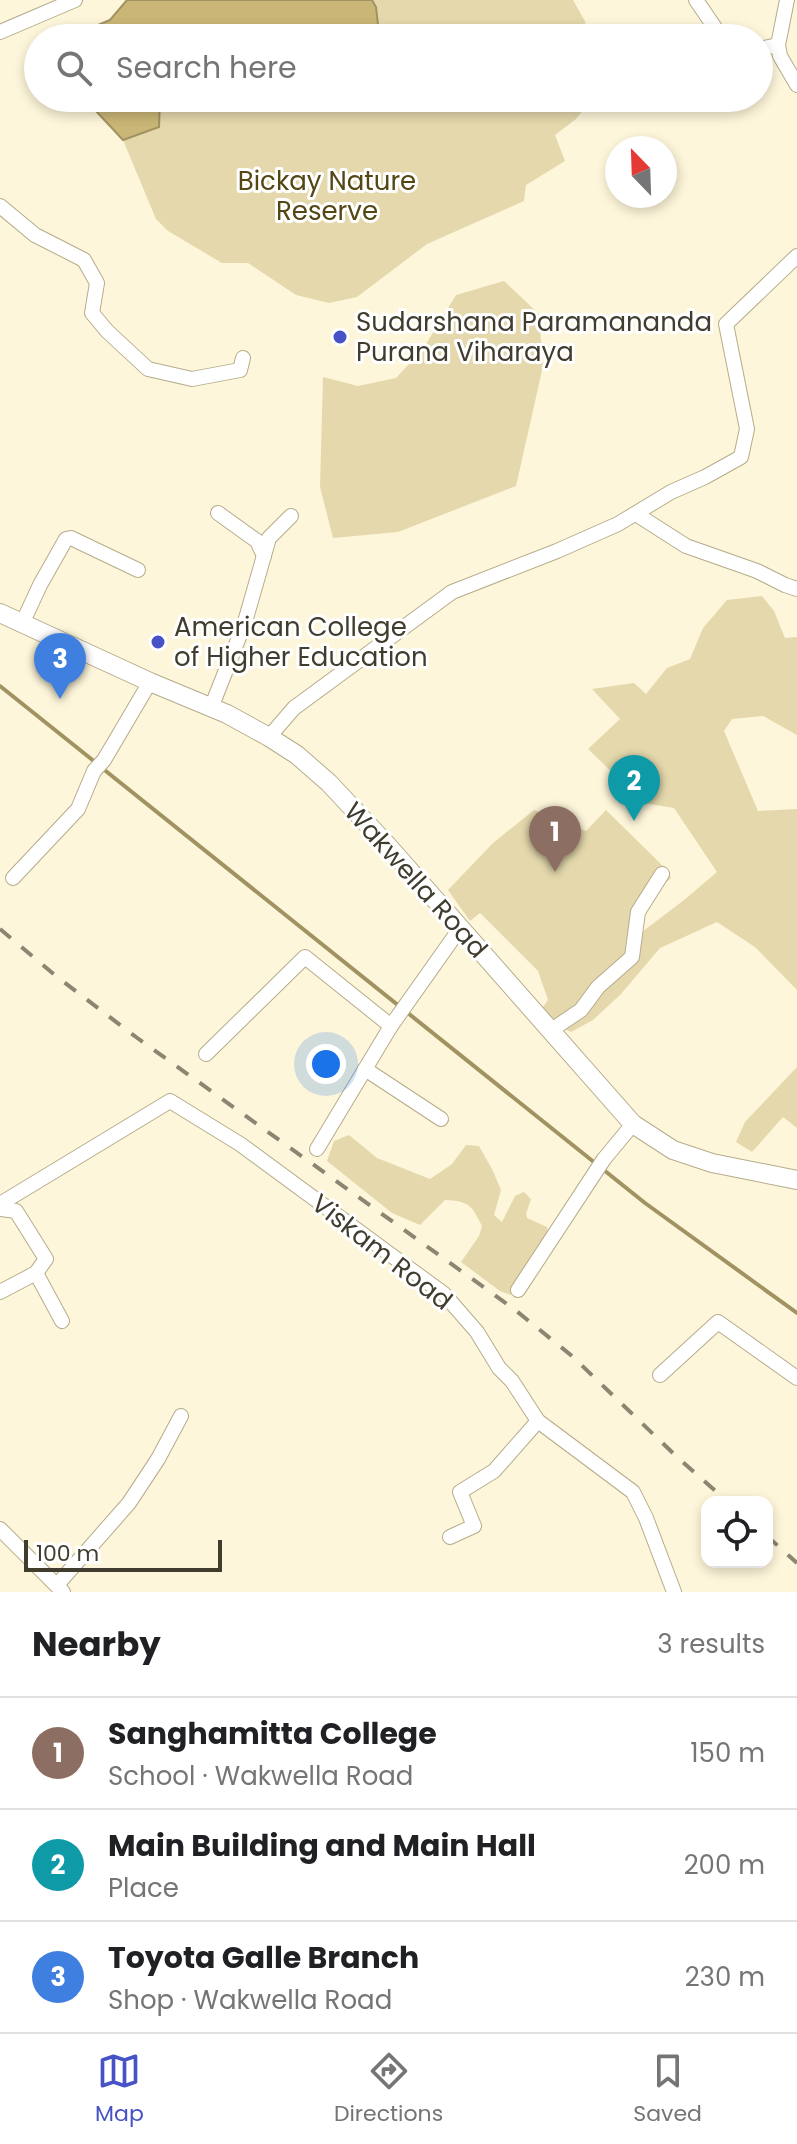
<!DOCTYPE html>
<meta charset="utf-8">
<style>
body{margin:0;font-family:Poppins,sans-serif;background:#f2f2f2;color:#202124}
.controls{position:absolute;right:24px;bottom:24px;display:grid;overflow:hidden;border-radius:16px;box-shadow:0 4px 12px #0003}
.controls button{width:72px;height:72px;display:grid;place-items:center;padding:0;border:0;border-bottom:2px solid #e0e0e0;background:#fff;color:#202124;font:40px sans-serif}
.compass{position:absolute;left:605px;top:136px;width:72px;height:72px;border-radius:50%;background:#fff;box-shadow:0 4px 12px #0003;rotate:337deg}
.scale{position:absolute;left:24px;bottom:20px;width:198px;box-sizing:border-box;padding-left:8px;border:4px solid #403c2e;border-top:0;font-size:22px;line-height:28px;white-space:nowrap;color:#403c2e;-webkit-text-stroke:6px #fff;paint-order:stroke}
.you{position:absolute;left:326px;top:1064px;width:28px;height:28px;margin:-20px;border:6px solid #fff;border-radius:50%;background:#1a73e8;box-shadow:0 0 0 12px #1a73e833}
.badge{display:grid;place-items:center;width:52px;height:52px;border-radius:50%;background:#4752c7;color:#fff;font-size:26px;font-weight:700}
.pin{position:absolute;translate:-50% -66px;filter:drop-shadow(0 2px 4px #0008)}
.pin::after{content:'';position:absolute;top:42px;width:28px;height:24px;background:inherit;clip-path:polygon(0 0,100% 0,50% 100%)}
.list{margin:0;padding:0;list-style:none}
h2{display:flex;justify-content:space-between;align-items:center;height:104px;margin:0;padding:0 32px;font-size:34px}
h2 small{font-size:26px;font-weight:400;color:#757577}
.list li{display:grid;grid-template-columns:52px 1fr auto;gap:24px;align-items:center;box-sizing:border-box;height:112px;padding:0 32px;border-top:2px solid #e0e0e0}
.list b{display:block;font-size:30px;white-space:nowrap}
.list p{margin:0;font-size:26px;white-space:nowrap;color:#757577}
.list em{font-size:26px;font-style:normal;color:#757577}
.icon{flex:none;width:44px;height:44px;fill:none;stroke:currentColor;stroke-width:2;stroke-linecap:round;stroke-linejoin:round}
.map{position:relative;flex:none;width:797px;height:1592px;overflow:hidden}
.search{position:absolute;background:#fff;box-shadow:0 4px 12px #0003;left:24px;right:24px;top:24px;height:88px;display:flex;align-items:center;gap:20px;box-sizing:border-box;padding:0 28px;border-radius:44px;color:#757577;font-size:30px}
.sheet{height:440px;background:#fff}
nav{display:flex;justify-content:space-around;align-items:center;box-sizing:border-box;height:112px;border-top:2px solid #e0e0e0;background:#fff;font-size:22px;color:#757577}
nav a{display:grid;justify-items:center;gap:4px}
nav .on{color:#4752c7}
.map>svg:first-child{display:block}
.green{fill:#e4d8ac}
.water{fill:#cab777;stroke:#a19261;stroke-width:2}
.lines{fill:none;stroke-linecap:round;stroke-linejoin:round}
.stream{stroke:#a19261;stroke-width:4}
.minor-casing{stroke:#b5ac8b;stroke-width:16}
.major-casing{stroke:#b5ac8b;stroke-width:20}
.minor{stroke:#fff;stroke-width:14}
.major{stroke:#fff;stroke-width:18}
.rail{stroke:#8b8572;stroke-width:4;stroke-dasharray:14 14;stroke-linecap:butt}
.poi-dot{fill:#4752c7;stroke:#fff;stroke-width:3}
.labels{text-anchor:middle;dominant-baseline:central;stroke-width:6;stroke-linejoin:round;paint-order:stroke}
.park-label{font-size:26px;fill:#544714;stroke:#fff}
.poi-label{font-size:26px;fill:#403c2e;stroke:#fff;text-anchor:start}
.street-label{font-size:26px;fill:#403c2e;stroke:#fff}
</style>
<div class="map">
<svg width="797" height="1592" viewBox="0 0 797 1592">
<rect width="100%" height="100%" fill="#fef6da"/>
<!-- green -->
<g class="green">
<polygon points="372,0 573,0 586,23 563,38 365,38 379,34 376,8"/>
<polygon points="160,98 583,98 587,105 576,119 555,135 565,161 526,185 524,201 427,244 357,297 329,303 296,295 248,263 222,263 168,231 156,219 123,140 159,127"/>
<polygon points="504,281 539,314 543,366 516,486 398,532 333,538 320,487 323,377 358,386 396,378 423,349 456,295"/>
<polygon points="762,596 774,611 785,638 797,637 797,735 763,716 732,719 724,731 758,811 797,809 797,990 755,947 717,922 660,948 621,994 593,1020 571,1032 542,1018 543,1007 548,1000 538,971 480,913 470,921 448,890 493,843 534,810 586,831 606,810 669,872 671,878 637,909 625,945 684,900 717,872 674,808 644,803 588,749 620,719 592,689 634,683 646,694 667,668 690,659 703,628 727,600"/>
<polygon points="797,1067 797,1128 783,1117 752,1152 736,1142 745,1122"/>
<path d="M349 1135 377 1158 430 1179 452 1164 466 1145 479 1146 493 1171 501 1190 494 1215 502 1222 515 1196 524 1192 531 1199 526 1214 527 1218 547 1227 548 1232 529 1269 511 1295 500 1291 461 1262 479 1236 482 1226C472 1205 468 1201 445 1200L420 1225 392 1213 327 1161 334 1141Z"/>
</g>
<!-- water -->
<g class="water">
<polygon points="127,0 372,0 376,7 379,34 365,38 67,38 110,20"/>
<polygon points="90,98 160,98 159,127 123,140 95,110"/>
</g>
<g class="lines">
<!-- stream -->
<g class="stream">
<polyline points="0,686 95,762"/>
<polyline points="102,768 645,1203 797,1313"/>
</g>
<!-- minor casing -->
<g class="minor-casing">
<g id="minor">
<polyline points="696,0 722,38"/>
<polyline points="787,0 778,45 780,56 797,85"/>
<polyline points="0,32 75,0"/>
<polyline points="759,49 778,45"/>
<polyline points="0,206 35,235 84,260 97,283 92,313 107,331 148,369 192,379 240,370 243,358"/>
<polyline points="218,513 257,541 264,556"/>
<polyline points="636,514 686,546 757,571 785,585 797,589"/>
<polyline points="22,624 40,585 66,539 71,538 138,570"/>
<polyline points="211,708 245,622 269,538 291,516"/>
<polyline points="269,737 294,708 452,592 557,551 618,524 671,492 705,477 741,457 747,429 726,324 797,256"/>
<polyline points="13,878 78,809 94,771 104,760 150,682"/>
<polyline points="550,1031 581,1010 598,987 632,957 638,912 662,874"/>
<polyline points="206,1054 305,957 391,1026 461,927"/>
<polyline points="365,1069 441,1119"/>
<polyline points="317,1149 391,1026"/>
<polyline points="0,1204 170,1101 240,1144 444,1294 477,1332 499,1368 512,1381 538,1421 633,1492 646,1518 674,1592"/>
<polyline points="0,1209 16,1211 46,1259 36,1273 0,1292"/>
<polyline points="36,1273 62,1321"/>
<polyline points="518,1290 604,1159 633,1124"/>
<polyline points="660,1375 718,1322 797,1378"/>
<polyline points="0,1529 63,1592"/>
<polyline points="450,1537 474,1526 460,1492 494,1471 538,1421"/>
<polyline points="57,1585 129,1503 158,1459 181,1416"/>
</g>
</g>
<!-- major casing -->
<g class="major-casing">
<polyline id="major" points="0,613 150,682 227,714 269,737 297,755 329,783 388,846 633,1124 673,1150 712,1163 797,1180"/>
</g>
<!-- minor -->
<use href="#minor" class="minor"/>
<!-- major -->
<use href="#major" class="major"/>
<!-- rail -->
<g class="rail">
<polyline points="0,929 56,976 136,1037 514,1309 572,1356 676,1456 728,1502"/>
<polyline points="767,1536 797,1563"/>
</g>
</g>
<!-- markers -->
<g class="poi-dot">
<circle cx="340" cy="337" r="8"/>
<circle cx="158" cy="642" r="8"/>
</g>
<g class="labels">
<!-- park labels -->
<g class="park-label">
<text x="327" y="181">Bickay Nature<tspan x="327" dy="30">Reserve</tspan></text>
</g>
<!-- poi labels -->
<g class="poi-label">
<text x="356" y="322">Sudarshana Paramananda<tspan x="356" dy="30">Purana Viharaya</tspan></text>
<text x="174" y="627">American College<tspan x="174" dy="30">of Higher Education</tspan></text>
</g>
<!-- street labels -->
<g class="street-label">
<text transform="translate(416 880) rotate(48)">Wakwella Road</text>
<text transform="translate(382 1252) rotate(38)">Viskam Road</text>
</g>
</g>
</svg>
<div class="controls">
<button><svg class="icon" aria-label="locate" viewBox="0 0 24 24"><circle cx="12" cy="12" r="6"/><path d="M12 2v4M12 18v4M2 12h4M18 12h4"/></svg></button>
</div>
<svg class="compass" viewBox="-18 -18 36 36"><path d="M0-13l5 13h-10z" fill="#e53935"/><path d="M0 13l5-13h-10z" fill="#757577"/></svg>
<div class="scale">100 m</div>
<div class="you"></div>
<div class="pin badge" style="left:555px;top:872px;background:#8d6e63">1</div>
<div class="pin badge" style="left:634px;top:821px;background:#0f9aa8">2</div>
<div class="pin badge" style="left:60px;top:699px;background:#3f7fe0">3</div>
<div class="search"><svg class="icon" aria-label="search" viewBox="0 0 24 24"><circle cx="10" cy="10" r="6"/><path d="M15 15l6 6"/></svg>Search here</div>
</div>
<section class="sheet">
<h2>Nearby<small>3 results</small></h2>
<ul class="list">
<li><span class="badge" style="background:#8d6e63">1</span><div><b>Sanghamitta College</b><p>School · Wakwella Road</p></div><em>150 m</em></li>
<li><span class="badge" style="background:#0f9aa8">2</span><div><b>Main Building and Main Hall</b><p>Place</p></div><em>200 m</em></li>
<li><span class="badge" style="background:#3f7fe0">3</span><div><b>Toyota Galle Branch</b><p>Shop · Wakwella Road</p></div><em>230 m</em></li>
</ul>
</section>
<nav>
<a class="on"><svg class="icon" aria-label="map" viewBox="0 0 24 24"><path d="M3 6l6-2 6 2 6-2v14l-6 2-6-2-6 2zM9 4v14M15 6v14"/></svg>Map</a>
<a><svg class="icon" aria-label="directions" viewBox="0 0 24 24"><path d="M12 3l9 9-9 9-9-9zM9 14v-3h6M13 9l2 2-2 2"/></svg>Directions</a>
<a><svg class="icon" aria-label="saved" viewBox="0 0 24 24"><path d="M7 4h10v16l-5-4-5 4z"/></svg>Saved</a>
</nav>
